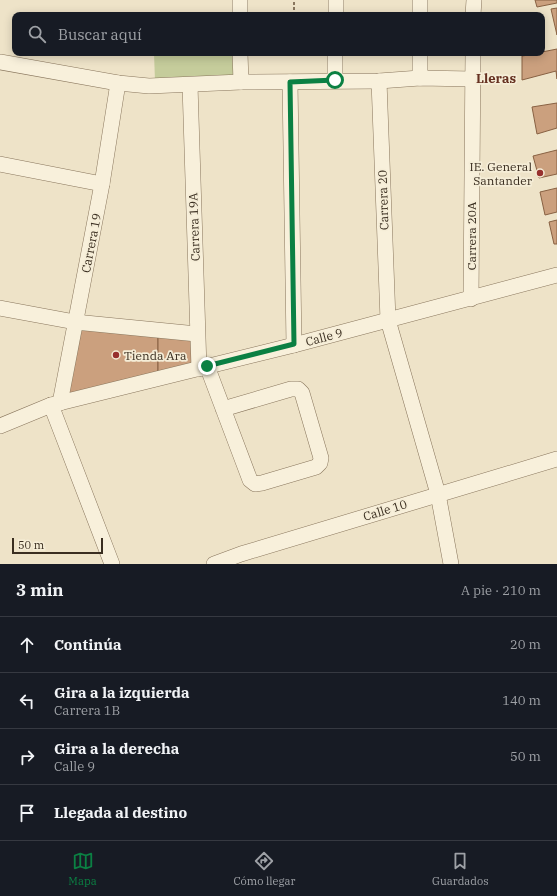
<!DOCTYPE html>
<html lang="es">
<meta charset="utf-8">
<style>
body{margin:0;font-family:"IBM Plex Serif",serif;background:#242831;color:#f1f3f6}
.scale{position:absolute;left:12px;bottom:10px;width:91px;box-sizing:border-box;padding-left:4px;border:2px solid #3a2e20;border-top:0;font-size:11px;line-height:14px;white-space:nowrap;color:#3a2e20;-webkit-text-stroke:3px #f5edd7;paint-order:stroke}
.stop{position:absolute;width:12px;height:12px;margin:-9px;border:3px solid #0b8043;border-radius:50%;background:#fff}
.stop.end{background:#0b8043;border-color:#fff;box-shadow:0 1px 4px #0008}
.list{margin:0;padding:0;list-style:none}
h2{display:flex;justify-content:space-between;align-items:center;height:52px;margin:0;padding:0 16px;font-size:17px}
h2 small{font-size:13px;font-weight:400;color:#9ea1a6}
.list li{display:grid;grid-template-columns:26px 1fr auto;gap:12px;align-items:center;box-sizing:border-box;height:56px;padding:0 16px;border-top:1px solid #363941}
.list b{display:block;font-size:15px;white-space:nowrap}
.list p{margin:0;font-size:13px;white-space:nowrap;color:#9ea1a6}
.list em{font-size:13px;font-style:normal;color:#9ea1a6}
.icon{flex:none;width:22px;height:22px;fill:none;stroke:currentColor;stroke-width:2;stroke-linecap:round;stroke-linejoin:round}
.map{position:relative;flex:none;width:557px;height:564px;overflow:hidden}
.search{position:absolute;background:#171b24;box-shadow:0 2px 10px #0003;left:12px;right:12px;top:12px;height:44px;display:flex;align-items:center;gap:10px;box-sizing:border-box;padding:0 14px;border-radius:8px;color:#9ea1a6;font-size:15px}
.sheet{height:276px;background:#171b24}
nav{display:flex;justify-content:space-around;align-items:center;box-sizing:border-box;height:56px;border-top:1px solid #363941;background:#171b24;font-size:11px;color:#9ea1a6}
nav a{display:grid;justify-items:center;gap:2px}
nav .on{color:#0b8043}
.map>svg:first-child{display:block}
.green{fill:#c5cc9b}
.building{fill:#cba07e;stroke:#886143}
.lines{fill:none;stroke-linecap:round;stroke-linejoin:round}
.minor-casing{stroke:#89765d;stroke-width:16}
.path{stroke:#89765d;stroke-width:2;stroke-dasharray:3 2;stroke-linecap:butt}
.minor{stroke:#f8f0db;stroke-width:15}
.route{stroke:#0b8043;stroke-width:5}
.poi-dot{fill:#97302e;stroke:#f5edd7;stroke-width:1.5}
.labels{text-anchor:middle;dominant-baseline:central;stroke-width:3.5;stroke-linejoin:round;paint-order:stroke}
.poi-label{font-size:12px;fill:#3a2e20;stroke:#f5edd7;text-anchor:end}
.street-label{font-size:12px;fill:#3a2e20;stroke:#f5edd7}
.neighbourhood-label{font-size:13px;font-weight:bold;fill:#663121;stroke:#f5edd7}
</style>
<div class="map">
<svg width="557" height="564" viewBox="0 0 557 564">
<rect width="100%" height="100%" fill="#eee3c8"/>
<!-- green -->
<polygon class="green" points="154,53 235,53 235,77 155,81"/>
<!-- building -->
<g class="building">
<polygon points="535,0 557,0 557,3 537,7"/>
<polygon points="557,8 557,35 551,9"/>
<polygon points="557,49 557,79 556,71 522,80 522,56 542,53 542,52"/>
<polygon points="557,103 557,128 537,134 532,107"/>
<polygon points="557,150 557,174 539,178 533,156"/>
<polygon points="557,188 557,212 545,215 540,192"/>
<polygon points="557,220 557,244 554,244 549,222"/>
<polygon points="79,329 158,336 158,374 67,397"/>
<polygon points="158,336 195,337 196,366 158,374"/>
</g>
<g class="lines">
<!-- minor casing -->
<g class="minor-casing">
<g id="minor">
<polyline points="240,0 240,15"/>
<polyline points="336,15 336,0"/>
<polyline points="420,15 420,0"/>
<polyline points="473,15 474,0"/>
<polyline points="240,53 241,82"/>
<polyline points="0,62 118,83 149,86 241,82 379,81 420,78 472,79"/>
<polyline points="420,78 420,53"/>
<polyline points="335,80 335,53"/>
<polyline points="379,81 388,320 438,494 451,564"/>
<polyline points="290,82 294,345"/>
<polyline points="190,85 199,369"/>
<polyline points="0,164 102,184"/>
<polyline points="471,299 473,53"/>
<polyline points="0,308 75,322 197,334"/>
<polyline points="207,366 250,480 255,484 262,483 316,467 320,463 321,458 302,393 298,389 291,389 223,409"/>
<polyline points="60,403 102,184 118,83"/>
<polyline points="51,405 112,564"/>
<polyline points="0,426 51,405 294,345 557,275"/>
<polyline points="214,564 241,554 557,459"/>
</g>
</g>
<!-- path -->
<g class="path">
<polyline points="294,15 294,0"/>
<polyline points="293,54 293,53"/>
</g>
<!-- minor -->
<use href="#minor" class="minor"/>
</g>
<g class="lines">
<!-- route -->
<polyline class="route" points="207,366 294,344 290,82 335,80"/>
</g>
<!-- markers -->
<g class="poi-dot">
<circle cx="540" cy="173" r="4"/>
<circle cx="116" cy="355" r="4"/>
</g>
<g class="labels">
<!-- poi labels -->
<g class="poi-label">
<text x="532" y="166">IE. General<tspan x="532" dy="14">Santander</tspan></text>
<text x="124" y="355" text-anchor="start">Tienda Ara</text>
</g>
<!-- street labels -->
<g class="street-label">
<text transform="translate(383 200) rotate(-92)">Carrera 20</text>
<text transform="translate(194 227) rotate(-92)">Carrera 19A</text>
<text transform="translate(471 236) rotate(-90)">Carrera 20A</text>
<text transform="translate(91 243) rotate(-79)">Carrera 19</text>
<text transform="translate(324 337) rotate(-15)">Calle 9</text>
<text transform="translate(385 510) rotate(-17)">Calle 10</text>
</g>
<!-- neighbourhood labels -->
<g class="neighbourhood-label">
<text x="496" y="78">Lleras</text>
</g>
</g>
</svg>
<div class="scale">50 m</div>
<div class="stop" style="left:335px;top:80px"></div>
<div class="stop end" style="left:207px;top:366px"></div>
<div class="search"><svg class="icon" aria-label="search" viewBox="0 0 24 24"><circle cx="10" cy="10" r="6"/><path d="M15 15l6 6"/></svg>Buscar aquí</div>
</div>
<section class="sheet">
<h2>3 min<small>A pie · 210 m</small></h2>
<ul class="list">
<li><svg class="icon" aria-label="ahead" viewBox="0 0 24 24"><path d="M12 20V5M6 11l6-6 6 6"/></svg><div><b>Continúa</b></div><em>20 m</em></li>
<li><svg class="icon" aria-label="left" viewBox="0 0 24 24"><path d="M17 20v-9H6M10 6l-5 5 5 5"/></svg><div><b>Gira a la izquierda</b><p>Carrera 1B</p></div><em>140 m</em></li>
<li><svg class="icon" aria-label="right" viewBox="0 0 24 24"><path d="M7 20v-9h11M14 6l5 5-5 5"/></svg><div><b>Gira a la derecha</b><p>Calle 9</p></div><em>50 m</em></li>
<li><svg class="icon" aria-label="arrive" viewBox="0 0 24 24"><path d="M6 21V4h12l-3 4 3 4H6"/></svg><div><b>Llegada al destino</b></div></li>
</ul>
</section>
<nav>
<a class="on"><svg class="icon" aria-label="map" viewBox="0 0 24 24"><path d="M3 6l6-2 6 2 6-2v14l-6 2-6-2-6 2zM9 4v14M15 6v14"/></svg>Mapa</a>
<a><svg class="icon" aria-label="directions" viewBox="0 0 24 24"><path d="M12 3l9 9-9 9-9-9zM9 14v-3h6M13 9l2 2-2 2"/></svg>Cómo llegar</a>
<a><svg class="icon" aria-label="saved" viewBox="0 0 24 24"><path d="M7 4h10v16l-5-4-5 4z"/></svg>Guardados</a>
</nav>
